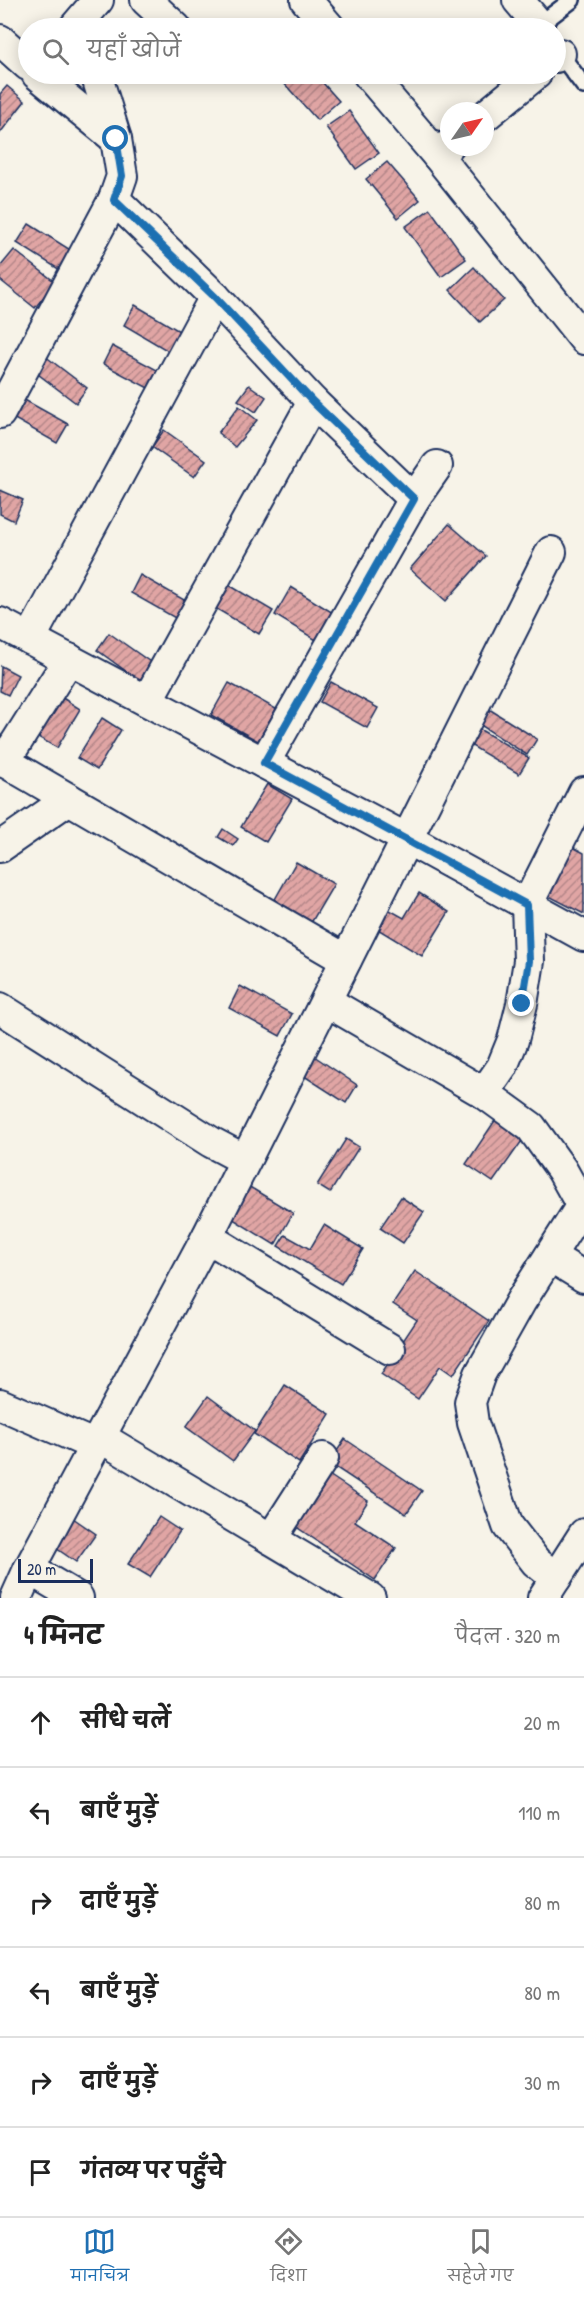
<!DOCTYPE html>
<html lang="hi">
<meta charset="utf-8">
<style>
body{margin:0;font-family:"Patrick Hand","Playpen Sans Deva",sans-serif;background:#f6f6f6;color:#222}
.compass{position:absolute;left:440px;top:102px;width:54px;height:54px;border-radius:50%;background:#fff;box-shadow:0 3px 15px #0003;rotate:56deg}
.scale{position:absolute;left:18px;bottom:15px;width:75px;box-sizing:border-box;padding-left:6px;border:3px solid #1b2f5e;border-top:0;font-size:16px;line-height:21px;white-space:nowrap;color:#1b2f5e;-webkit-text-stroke:4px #f7f3e8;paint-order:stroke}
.stop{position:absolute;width:18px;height:18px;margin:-14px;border:4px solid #1f6fb2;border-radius:50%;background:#fff}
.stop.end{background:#1f6fb2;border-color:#fff;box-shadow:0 2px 6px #0008}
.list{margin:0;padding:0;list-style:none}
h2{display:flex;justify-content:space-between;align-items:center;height:78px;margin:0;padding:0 24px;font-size:26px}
h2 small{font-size:20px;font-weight:400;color:#767676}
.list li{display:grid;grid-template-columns:39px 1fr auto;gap:18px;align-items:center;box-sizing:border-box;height:90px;padding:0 24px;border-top:2px solid #e0e0e0}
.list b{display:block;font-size:22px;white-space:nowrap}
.list em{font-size:20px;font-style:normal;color:#767676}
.icon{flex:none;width:33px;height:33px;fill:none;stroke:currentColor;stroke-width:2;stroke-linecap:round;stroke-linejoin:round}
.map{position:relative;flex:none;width:584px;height:1598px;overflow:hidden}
.search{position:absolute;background:#fff;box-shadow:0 3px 15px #0003;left:18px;right:18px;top:18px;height:66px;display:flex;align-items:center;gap:15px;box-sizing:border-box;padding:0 21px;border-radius:33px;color:#767676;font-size:22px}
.sheet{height:618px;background:#fff}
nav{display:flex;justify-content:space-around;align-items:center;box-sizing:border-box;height:84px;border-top:2px solid #e0e0e0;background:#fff;font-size:16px;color:#767676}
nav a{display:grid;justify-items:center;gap:3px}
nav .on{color:#1f6fb2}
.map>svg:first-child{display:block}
.building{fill:url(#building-hatch);stroke:#1b2f5e;stroke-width:1.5}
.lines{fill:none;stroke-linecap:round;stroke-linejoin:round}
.lane-casing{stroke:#1b2f5e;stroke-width:20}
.street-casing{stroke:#1b2f5e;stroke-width:34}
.lane{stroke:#f7f3e8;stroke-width:15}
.street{stroke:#f7f3e8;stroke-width:30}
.route{stroke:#1f6fb2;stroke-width:8}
</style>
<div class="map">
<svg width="584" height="1598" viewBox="0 0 584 1598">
<defs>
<pattern id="building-hatch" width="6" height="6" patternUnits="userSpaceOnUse" patternTransform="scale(1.5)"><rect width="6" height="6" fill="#e0a5a4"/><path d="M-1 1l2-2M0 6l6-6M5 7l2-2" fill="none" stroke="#b58789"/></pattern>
</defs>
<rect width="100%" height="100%" fill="#f7f3e8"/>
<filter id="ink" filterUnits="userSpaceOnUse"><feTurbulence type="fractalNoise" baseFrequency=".0167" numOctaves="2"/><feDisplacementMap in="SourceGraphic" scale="12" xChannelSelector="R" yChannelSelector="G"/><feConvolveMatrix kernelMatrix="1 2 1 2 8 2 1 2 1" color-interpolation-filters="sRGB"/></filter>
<g filter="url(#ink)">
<!-- building -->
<g class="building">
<polygon points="290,74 315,74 339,101 317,120 282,81"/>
<polygon points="7,86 25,101 0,133 0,94"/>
<polygon points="349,111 379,153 356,169 326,127"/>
<polygon points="387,162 420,200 398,218 366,179"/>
<polygon points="430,209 466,259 441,277 405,227"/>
<polygon points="29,224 72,251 60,270 17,243"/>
<polygon points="14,250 55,282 35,308 0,280 0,267"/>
<polygon points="474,267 504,300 480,322 450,290"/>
<polygon points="135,305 181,332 170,352 124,325"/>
<polygon points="112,346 159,371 150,389 103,364"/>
<polygon points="45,356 87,388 76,403 34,371"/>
<polygon points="249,385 266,397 256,412 238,400"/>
<polygon points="21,398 68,424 57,443 11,417"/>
<polygon points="239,406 257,420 235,447 218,433"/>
<polygon points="164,430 206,460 194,477 152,447"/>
<polygon points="0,490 23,500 14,521 0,514"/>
<polygon points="449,524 486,556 446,601 410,569"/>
<polygon points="140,575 186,601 177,619 131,593"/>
<polygon points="229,585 273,611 259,634 215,608"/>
<polygon points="291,587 338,616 321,643 275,615"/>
<polygon points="109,633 153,664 141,682 97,650"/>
<polygon points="1,666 18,675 8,695 0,691"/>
<polygon points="331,682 378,708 367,728 320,702"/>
<polygon points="229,683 276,709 258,741 211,715"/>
<polygon points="61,697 80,709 57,748 38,737"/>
<polygon points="489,709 537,739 527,755 479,724"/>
<polygon points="102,718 121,730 97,770 77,758"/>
<polygon points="479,729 529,758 519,774 470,745"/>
<polygon points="267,784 292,799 266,842 241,827"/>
<polygon points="223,829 238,839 233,846 218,837"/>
<polygon points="571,846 584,853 584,914 547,895"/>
<polygon points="296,862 334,884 311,923 274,901"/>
<polygon points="419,893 449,912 422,956 376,928 388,909 404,918"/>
<polygon points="240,986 292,1014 280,1036 229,1008"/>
<polygon points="314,1056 357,1085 346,1103 301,1074"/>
<polygon points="496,1119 524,1138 493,1182 466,1164"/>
<polygon points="346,1139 359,1147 330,1193 317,1185"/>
<polygon points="248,1186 293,1213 275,1245 230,1217"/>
<polygon points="401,1197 424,1212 403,1243 380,1228"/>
<polygon points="324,1225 363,1249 341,1284 278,1246 285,1235 310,1249"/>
<polygon points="415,1271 489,1321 453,1375 440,1366 418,1399 381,1374 417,1320 393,1304"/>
<polygon points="285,1385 330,1414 299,1463 254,1434"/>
<polygon points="208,1396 255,1431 233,1461 186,1427"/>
<polygon points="345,1439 422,1491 406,1514 329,1463"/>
<polygon points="326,1473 368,1501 355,1521 396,1548 375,1580 292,1524"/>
<polygon points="159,1517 180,1531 150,1577 128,1564"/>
<polygon points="73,1518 96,1534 76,1562 53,1546"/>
</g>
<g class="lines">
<!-- lane casing -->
<g class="lane-casing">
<g id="lane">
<polyline points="541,28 539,25 572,0"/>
<polyline points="557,50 584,86"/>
</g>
</g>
<!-- street casing -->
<g class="street-casing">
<g id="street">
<polyline points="146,0 176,28"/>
<polyline points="306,0 330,28"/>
<polyline points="518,0 539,25"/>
<polyline points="74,28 98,0"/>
<polyline points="0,40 28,65"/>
<polyline points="556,57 560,54"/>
<polyline points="37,74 116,139 122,176 114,199 215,297 313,402 414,499"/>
<polyline points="368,74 437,155 449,145"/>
<polyline points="97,77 116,139"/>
<polyline points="485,116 536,74"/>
<polyline points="437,155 584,339"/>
<polyline points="0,413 114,199"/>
<polyline points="0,623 407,839 584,936"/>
<polyline points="30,639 215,297"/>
<polyline points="147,701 313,402"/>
<polyline points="0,759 346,960"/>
<polyline points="4,762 69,659"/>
<polyline points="264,763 414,499 437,466"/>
<polyline points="0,847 69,799"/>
<polyline points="326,1001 484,1093 531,1127 562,1170 582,1206"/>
<polyline points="0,1008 211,1142 245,1160"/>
<polyline points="484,1093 502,1067 513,1040 522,1004 529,961 527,905 584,792"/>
<polyline points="207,1237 390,1349"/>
<polyline points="550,1256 584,1277"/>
<polyline points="0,1404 96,1446"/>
<polyline points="100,1437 370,1598"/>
<polyline points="271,1539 323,1458"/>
<polyline points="29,1569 78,1598"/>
<polyline points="556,1578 536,1562 508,1526 473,1423 470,1402 480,1374 521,1301 584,1202"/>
<polyline points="16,1598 29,1569 207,1237 551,552"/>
<polyline points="543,1598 584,1534"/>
</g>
</g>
<!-- lane -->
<use href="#lane" class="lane"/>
<!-- street -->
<use href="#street" class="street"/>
</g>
</g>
<g class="lines" filter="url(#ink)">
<!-- route -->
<polyline class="route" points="116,139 122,176 114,200 215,297 313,402 414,499 264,763 527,905 529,961 522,1004"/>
</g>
</svg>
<svg class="compass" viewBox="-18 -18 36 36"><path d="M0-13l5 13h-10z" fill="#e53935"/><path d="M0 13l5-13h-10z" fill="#767676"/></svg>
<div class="scale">20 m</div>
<div class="stop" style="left:116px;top:139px"></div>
<div class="stop end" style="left:522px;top:1004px"></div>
<div class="search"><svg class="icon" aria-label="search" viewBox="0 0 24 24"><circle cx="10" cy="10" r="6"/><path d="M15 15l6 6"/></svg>यहाँ खोजें</div>
</div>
<section class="sheet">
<h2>4 मिनट<small>पैदल · 320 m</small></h2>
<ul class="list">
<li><svg class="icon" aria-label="ahead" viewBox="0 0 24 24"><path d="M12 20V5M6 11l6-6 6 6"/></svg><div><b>सीधे चलें</b></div><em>20 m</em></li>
<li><svg class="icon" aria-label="left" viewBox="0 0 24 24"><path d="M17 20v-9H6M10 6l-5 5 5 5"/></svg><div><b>बाएँ मुड़ें</b></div><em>110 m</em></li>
<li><svg class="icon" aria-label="right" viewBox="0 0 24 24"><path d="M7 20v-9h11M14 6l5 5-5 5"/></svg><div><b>दाएँ मुड़ें</b></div><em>80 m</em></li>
<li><svg class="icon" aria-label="left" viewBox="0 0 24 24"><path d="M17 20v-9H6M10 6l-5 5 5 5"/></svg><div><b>बाएँ मुड़ें</b></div><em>80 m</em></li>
<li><svg class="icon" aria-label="right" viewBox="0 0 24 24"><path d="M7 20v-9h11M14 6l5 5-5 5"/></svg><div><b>दाएँ मुड़ें</b></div><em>30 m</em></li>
<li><svg class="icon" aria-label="arrive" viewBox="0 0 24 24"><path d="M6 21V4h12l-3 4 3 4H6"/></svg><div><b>गंतव्य पर पहुँचे</b></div></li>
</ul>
</section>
<nav>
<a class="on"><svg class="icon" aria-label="map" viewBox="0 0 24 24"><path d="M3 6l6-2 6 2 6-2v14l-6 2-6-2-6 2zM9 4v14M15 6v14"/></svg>मानचित्र</a>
<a><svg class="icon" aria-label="directions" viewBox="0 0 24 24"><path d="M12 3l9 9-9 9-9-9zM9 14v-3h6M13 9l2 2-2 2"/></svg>दिशा</a>
<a><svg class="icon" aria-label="saved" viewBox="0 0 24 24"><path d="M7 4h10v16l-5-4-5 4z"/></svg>सहेजे गए</a>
</nav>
